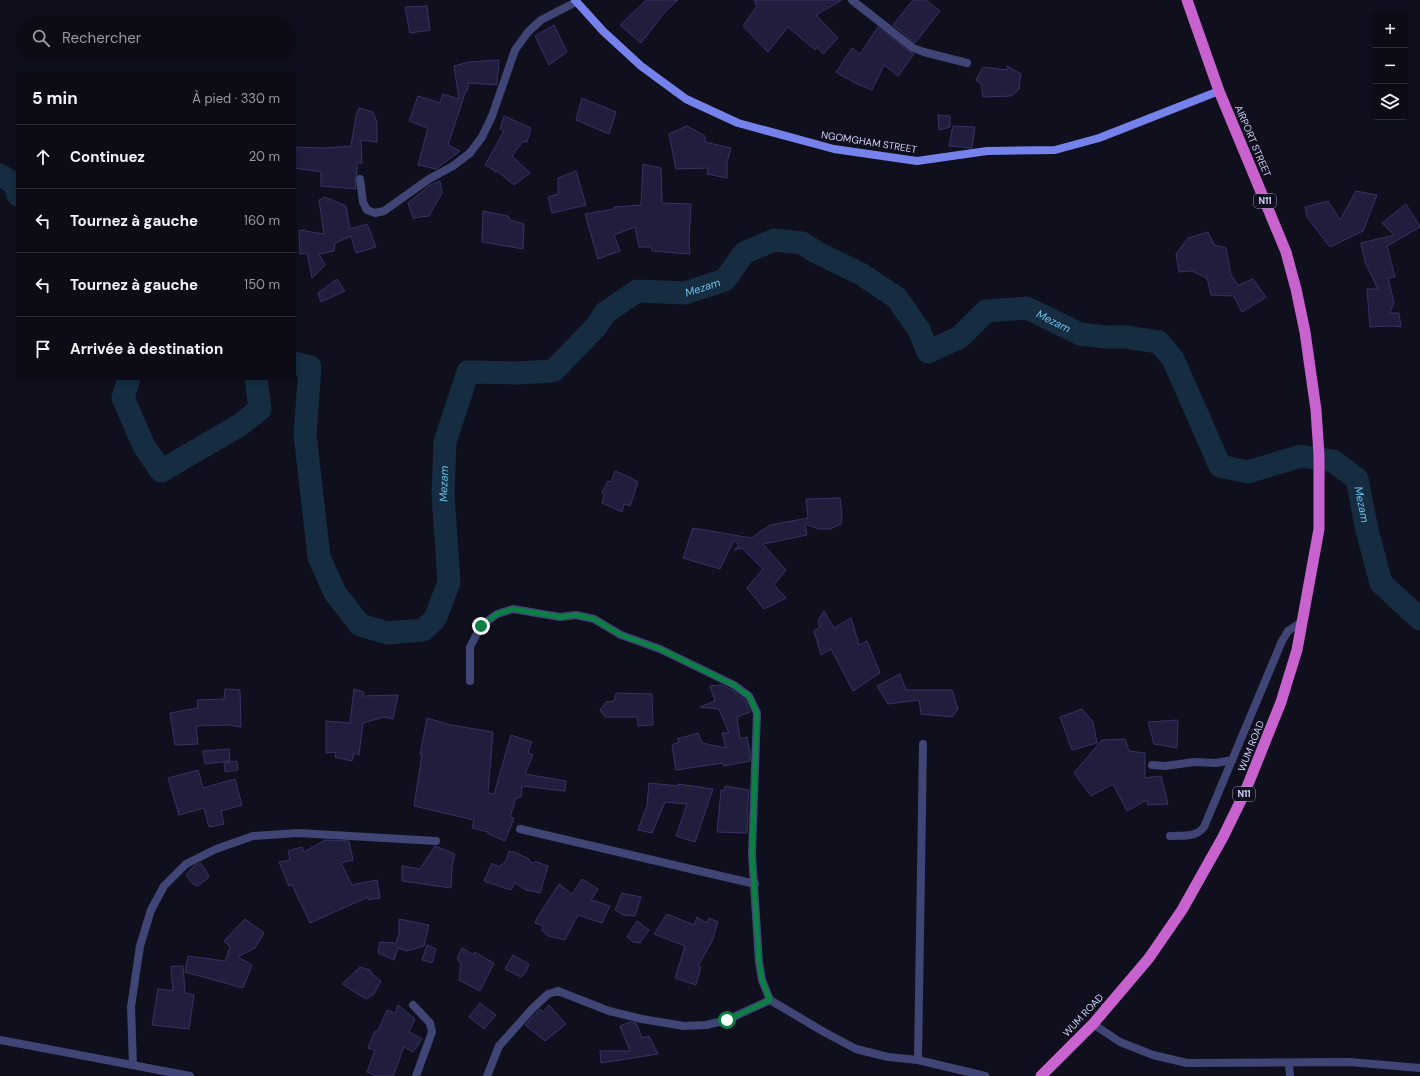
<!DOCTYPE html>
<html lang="fr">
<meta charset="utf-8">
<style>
body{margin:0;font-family:"DM Sans",sans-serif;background:#15141f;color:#f1f3f6}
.controls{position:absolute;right:12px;top:12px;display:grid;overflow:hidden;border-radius:4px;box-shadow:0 2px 6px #0003}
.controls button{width:36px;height:36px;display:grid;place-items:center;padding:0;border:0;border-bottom:1px solid #2c2b35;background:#0c0b16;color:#f1f3f6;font:20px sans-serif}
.stop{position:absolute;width:12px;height:12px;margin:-9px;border:3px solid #0b8043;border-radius:50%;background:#fff}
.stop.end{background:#0b8043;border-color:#fff;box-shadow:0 1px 4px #0008}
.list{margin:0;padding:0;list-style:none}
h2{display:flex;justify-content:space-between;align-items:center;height:52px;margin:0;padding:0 16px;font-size:17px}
h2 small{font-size:13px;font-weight:400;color:#9a9ba1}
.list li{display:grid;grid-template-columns:26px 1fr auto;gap:12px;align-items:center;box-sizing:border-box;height:64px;padding:0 16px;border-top:1px solid #2c2b35}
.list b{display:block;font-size:15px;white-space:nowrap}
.list em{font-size:13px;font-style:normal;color:#9a9ba1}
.icon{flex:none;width:22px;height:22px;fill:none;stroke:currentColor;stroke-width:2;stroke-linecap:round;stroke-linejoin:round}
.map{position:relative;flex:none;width:1420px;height:1076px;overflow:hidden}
.search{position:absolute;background:#0c0b16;box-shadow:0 2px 6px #0003;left:16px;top:16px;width:280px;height:44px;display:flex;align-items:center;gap:10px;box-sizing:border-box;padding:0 14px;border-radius:22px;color:#9a9ba1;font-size:15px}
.panel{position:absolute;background:#0c0b16;box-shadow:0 2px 6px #0003;left:16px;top:72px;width:280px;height:308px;border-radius:4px}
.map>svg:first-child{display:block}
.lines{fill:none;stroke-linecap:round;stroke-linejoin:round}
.river{stroke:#152c41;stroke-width:23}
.building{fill:#201e3c;stroke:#363365}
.minor{stroke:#404576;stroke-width:8}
.tertiary{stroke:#404576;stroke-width:8}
.secondary{stroke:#7682ec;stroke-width:8}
.trunk{stroke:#c862ce;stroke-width:11}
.route{stroke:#0b8043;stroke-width:5}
.labels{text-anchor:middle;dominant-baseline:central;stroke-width:3;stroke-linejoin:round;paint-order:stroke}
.shield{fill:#100f1e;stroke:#9898b7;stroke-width:1}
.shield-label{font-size:9px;font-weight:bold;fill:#d2d2f9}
.street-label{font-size:10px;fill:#d2d2f9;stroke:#100f1e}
.water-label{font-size:11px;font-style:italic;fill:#6ec1eb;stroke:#100f1e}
</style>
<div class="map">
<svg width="1420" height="1076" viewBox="0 0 1420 1076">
<rect width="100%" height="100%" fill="#100f1e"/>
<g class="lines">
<!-- river -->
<g class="river">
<polyline points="0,175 15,184 18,195"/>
<path id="s1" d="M294 363 310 367 305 434 319 557 335 593 360 625 387 633 423 630 435 619 449 582 443 494 445 442 468 372 517 373 553 371 595 328 605 313 637 291 685 293 725 280 744 253 774 240 802 243 816 252 861 274 897 298 919 330 928 352 960 337 986 311 1027 308 1080 334 1106 337H1125L1159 342 1173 359 1220 466 1248 472 1301 456 1333 461 1357 479 1367 530 1381 583 1420 619"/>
<polyline points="129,378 123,398 144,446 161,471 240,425 260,409 256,378"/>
</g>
</g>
<!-- building -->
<g class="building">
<polygon points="646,0 678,0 665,12 641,43 620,25"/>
<polygon points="754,0 842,0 816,15 838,38 823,54 817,47 815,50 788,27 768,52 743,26 757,6"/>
<polygon points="913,0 926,0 940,11 915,43 893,25"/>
<polygon points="427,6 430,30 410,33 405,7"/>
<polygon points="554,25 567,52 549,65 535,36"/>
<polygon points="878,27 910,52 914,54 898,76 884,65 872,90 853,82 836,72 852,48 860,54"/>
<polygon points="499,60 497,85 468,83 468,90 466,90 448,145 460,151 436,169 418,165 428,128 409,121 418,96 440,103 443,94 459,99 454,66 468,62"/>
<polygon points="1007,66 1021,74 1019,89 1011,96 983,97 981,84 976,80 983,67 1007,70"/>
<polygon points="582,98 616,112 609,134 576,120"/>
<polygon points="359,108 373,112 377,122 377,142 361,140 362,163 357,163 357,174 355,179 356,189 321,186 321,172 294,168 294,147 323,148 351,146 356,116"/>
<polygon points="938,115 950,116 950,127 939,130"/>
<polygon points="504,116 531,128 527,142 523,141 512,156 530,173 514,185 497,171 496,172 485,165 504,131 500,129"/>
<polygon points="687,126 705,136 705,142 731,148 727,162 727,178 707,174 708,168 676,169 669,134"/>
<polygon points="953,126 975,127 972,148 949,146"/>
<polygon points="643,164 661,168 662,203 691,204 689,241 690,254 652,251 651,247 639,247 635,227 614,235 620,251 598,259 585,214 615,209 614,207 641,205"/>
<polygon points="576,171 586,205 552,213 548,197 558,194 558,178"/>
<polygon points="440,181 442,193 429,216 413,218 408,203 430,185"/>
<polygon points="1356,191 1377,195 1363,231 1330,247 1307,217 1305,207 1328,201 1340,220"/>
<polygon points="325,197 346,206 350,229 367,224 376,247 356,253 351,236 335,243 334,251 319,254 325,265 312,278 307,253 300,254 299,230 303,231 304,229 305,231 324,234 319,200"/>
<polygon points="1406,204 1420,227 1387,246 1395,277 1388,278 1394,302 1390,313 1399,313 1401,327 1391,326 1370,327 1367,289 1378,289 1365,262 1361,243 1394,235 1382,223"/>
<polygon points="483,211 508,216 510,220 524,224 523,249 482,242"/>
<polygon points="1208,232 1214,245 1226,248 1231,275 1238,285 1253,279 1266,297 1242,312 1234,296 1211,295 1207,278 1192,271 1179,272 1176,254 1188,238"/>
<polygon points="337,279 345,291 321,302 318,293"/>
<polygon points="615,471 631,478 638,482 630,506 624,504 622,512 602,503 604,496 602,492 608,481 611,482"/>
<polygon points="840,498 842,514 841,524 830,529 819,529 805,524 807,535 763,544 786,570 774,585 786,598 764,609 747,588 763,569 742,548 734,550 739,546 734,540 720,569 683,558 693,528 751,538 770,525 808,518 806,499"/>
<polygon points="824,611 834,628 851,618 859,645 867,641 880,673 853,691 831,649 821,655 814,631 820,627 818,621"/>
<polygon points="900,674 906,690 952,690 958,709 952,717 921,714 919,700 888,704 877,686"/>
<polygon points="721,685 732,690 745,700 750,712 737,717 740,739 747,737 750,752 750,761 724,766 723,763 676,770 672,745 679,742 677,739 698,733 702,743 726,748 722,733 729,733 719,709 700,707 715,701 710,686"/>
<polygon points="225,689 240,690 241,727 229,725 196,726 198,744 175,745 170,713 198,708 197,700 224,699"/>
<polygon points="354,689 364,692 363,696 398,695 393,719 384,717 363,723 359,755 354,753 352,761 335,757 336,752 326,753 326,721 350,723"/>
<polygon points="616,693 652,694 653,725 638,726 637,717 605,717 600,710 606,702 614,701"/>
<polygon points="1082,709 1093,722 1097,743 1072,750 1060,717"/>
<polygon points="427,718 451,725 493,732 488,793 494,794 511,735 532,742 528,753 533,755 525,774 566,781 565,791 522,786 521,797 516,798 510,817 514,818 505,841 488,834 488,832 472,828 474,820 414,806 422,754 420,754"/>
<polygon points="1178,720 1177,748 1154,744 1148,722"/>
<polygon points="1125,739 1129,751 1145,753 1145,778 1161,776 1168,804 1148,805 1147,800 1127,811 1113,784 1091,796 1074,773 1102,740"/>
<polygon points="229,749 230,761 205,764 203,751"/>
<polygon points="237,761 238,770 225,772 224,763"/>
<polygon points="198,770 203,788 235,779 242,805 221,811 224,824 209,827 204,808 179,815 168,778"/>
<polygon points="649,783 679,786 678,784 713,789 695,842 676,836 687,804 665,802 652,833 638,830 647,805"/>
<polygon points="725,786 749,790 747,814 748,814 747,833 717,832 721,790 724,791"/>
<polygon points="325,840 349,841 353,860 341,863 352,885 377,880 380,898 368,900 368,897 310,923 292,885 289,886 279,862 290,860 288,851 302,847 304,852"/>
<polygon points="435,846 455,854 452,866 451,888 402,881 402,866 420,869"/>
<polygon points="509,851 514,852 529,859 531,863 537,862 548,866 540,893 526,890 515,883 511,890 484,881 492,863 499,867 506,861"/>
<polygon points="200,863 205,869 209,877 198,886 192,883 186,875 194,866"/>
<polygon points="582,879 598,889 591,900 610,906 602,923 578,915 565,940 548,936 542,930 543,926 535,923 537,918 559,884 572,894"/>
<polygon points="622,893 641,897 635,916 623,915 615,910"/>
<polygon points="667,914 694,925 697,917 707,923 709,918 718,922 712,941 698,966 701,967 696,985 675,978 685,946 654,934"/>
<polygon points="245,919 264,933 255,948 238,957 252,965 243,988 185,972 188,956 225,961 230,947 224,941"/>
<polygon points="399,919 429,925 424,946 407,951 398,948 394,960 378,953 380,942 396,943 399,934"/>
<polygon points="637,921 649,930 640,943 633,942 627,937"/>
<polygon points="427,945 436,949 432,963 422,960"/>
<polygon points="462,948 474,955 474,952 494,963 480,991 459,980 461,964 457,958"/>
<polygon points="513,955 529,964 526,972 521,977 505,969"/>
<polygon points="171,966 183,966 185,993 194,995 189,1029 152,1025 158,989 173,991"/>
<polygon points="360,967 370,970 372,974 381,981 374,994 366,999 342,984"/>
<polygon points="480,1003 496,1015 484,1029 469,1017"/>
<polygon points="398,1005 415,1019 409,1032 422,1039 413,1052 404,1047 393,1076 377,1076 367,1072 375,1050 368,1048 375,1031 378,1031 387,1010 395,1013"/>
<polygon points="549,1005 566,1024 545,1041 525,1025 540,1009 543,1012"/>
<polygon points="630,1022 636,1023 642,1038 649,1036 658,1054 601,1063 600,1051 630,1051 620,1026"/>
</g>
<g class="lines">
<!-- minor -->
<g class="minor">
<polyline points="852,0 913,48 924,52 967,63"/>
<polyline points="360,179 363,202 367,210 375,213 384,211 429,179 453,166 470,153 482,137 492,116 515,50 528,32 541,20 576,2"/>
<polyline points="470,681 470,647 481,626 497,614 513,609 560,617 576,615 594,619 621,635 660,649 734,685 749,696 757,713 752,854 759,962 762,980 770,1000 824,1032 856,1049 888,1057 918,1060 985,1076"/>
<polyline points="1152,765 1165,766 1194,762 1216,763 1232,760"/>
<polyline points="520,829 755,884"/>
<path d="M1170 836C1182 835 1196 838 1204 827L1282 641 1288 631 1303 621"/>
<polyline points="413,1005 430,1023 432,1032 416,1076"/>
<polyline points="0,1040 190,1076"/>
<polyline points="918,1060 923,744"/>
<polyline points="1289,1063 1290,1076"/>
<polyline points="133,1065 131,1007 140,946 151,910 164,886 186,864 216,849 253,836 298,833 436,841"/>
<polyline points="487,1076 499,1046 532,1009 548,994 558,991 609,1011 642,1019 684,1026 706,1025 727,1020 770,1000"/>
</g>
<!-- tertiary -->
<polyline class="tertiary" points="1093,1024 1120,1042 1153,1055 1187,1063 1350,1062 1420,1068"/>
<!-- secondary -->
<polyline class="secondary" points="575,0 603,31 641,66 686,99 738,123 834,149 917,161 987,151 1055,150 1099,138 1219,91"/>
<!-- trunk -->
<polyline class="trunk" points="1041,1076 1093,1024 1149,958 1182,910 1223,837 1245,792 1281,702 1297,650 1319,529 1319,455 1316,410 1305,332 1296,289 1286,252 1219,91 1187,0"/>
</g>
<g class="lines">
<!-- route -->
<polyline class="route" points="481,626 497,614 513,609 560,617 576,615 594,619 621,635 660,649 734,685 749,696 757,713 752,854 759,962 762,980 770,1000 727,1020"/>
</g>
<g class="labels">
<!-- shield labels -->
<g class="shield">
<rect x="1254" y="194" width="22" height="14" rx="3"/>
<rect x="1233" y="787" width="22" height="14" rx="3"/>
</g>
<g class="shield-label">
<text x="1265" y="201">N11</text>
<text x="1244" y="794">N11</text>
</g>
<!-- street labels -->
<g class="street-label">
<text transform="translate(1253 141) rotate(67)">AIRPORT STREET</text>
<text transform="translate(869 142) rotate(9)">NGOMGHAM STREET</text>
<text transform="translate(1251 746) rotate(-68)">WUM ROAD</text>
<text transform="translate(1083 1015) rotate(-47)">WUM ROAD</text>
</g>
<!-- water labels -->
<g class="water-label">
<text stroke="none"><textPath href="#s1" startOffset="890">Mezam</textPath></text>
<text stroke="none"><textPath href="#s1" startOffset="1323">Mezam</textPath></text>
<text stroke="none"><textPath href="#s1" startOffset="506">Mezam</textPath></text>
<text stroke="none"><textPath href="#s1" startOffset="1743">Mezam</textPath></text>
</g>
</g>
</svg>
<div class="controls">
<button>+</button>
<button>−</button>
<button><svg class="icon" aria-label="layers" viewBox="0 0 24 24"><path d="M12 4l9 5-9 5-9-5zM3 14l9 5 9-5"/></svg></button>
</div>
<div class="stop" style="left:727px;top:1020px"></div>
<div class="stop end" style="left:481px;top:626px"></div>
<div class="search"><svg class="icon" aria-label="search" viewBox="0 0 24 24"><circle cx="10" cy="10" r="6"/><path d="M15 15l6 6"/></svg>Rechercher</div>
<section class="panel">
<h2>5 min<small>À pied · 330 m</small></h2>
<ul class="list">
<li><svg class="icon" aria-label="ahead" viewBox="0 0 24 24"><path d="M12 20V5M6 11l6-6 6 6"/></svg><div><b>Continuez</b></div><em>20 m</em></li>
<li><svg class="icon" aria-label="left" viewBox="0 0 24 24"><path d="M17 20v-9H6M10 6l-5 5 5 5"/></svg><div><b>Tournez à gauche</b></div><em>160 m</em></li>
<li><svg class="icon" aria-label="left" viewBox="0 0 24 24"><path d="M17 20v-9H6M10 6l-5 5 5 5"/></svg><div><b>Tournez à gauche</b></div><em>150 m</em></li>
<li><svg class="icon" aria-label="arrive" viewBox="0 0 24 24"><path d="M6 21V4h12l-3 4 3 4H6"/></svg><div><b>Arrivée à destination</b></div></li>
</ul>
</section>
</div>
